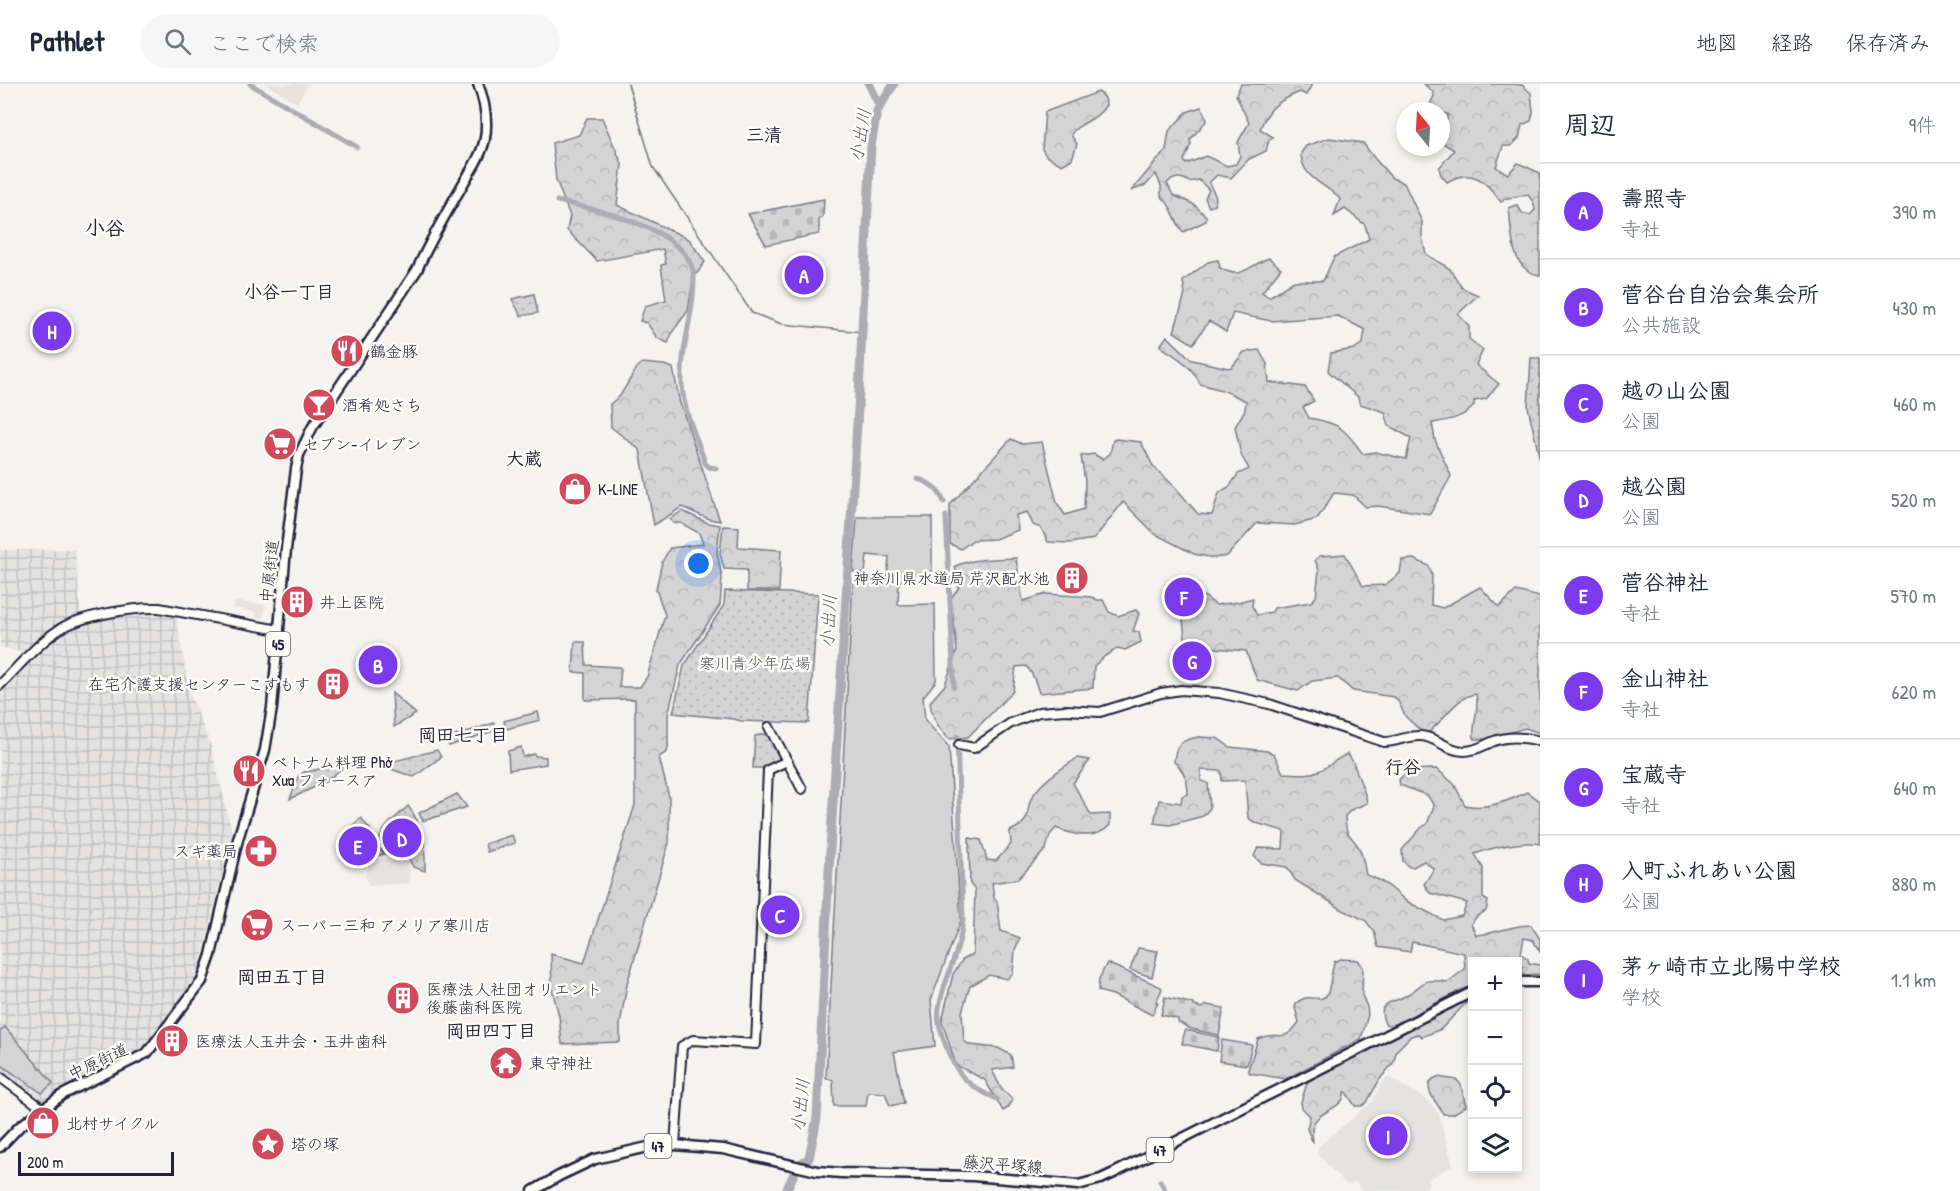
<!DOCTYPE html>
<html lang="ja">
<meta charset="utf-8">
<style>
body{margin:0;font-family:"Patrick Hand","Klee One",sans-serif;background:#f6f6f7;color:#1f2937}
.controls{position:absolute;right:18px;bottom:18px;display:grid;overflow:hidden;border-radius:0px;box-shadow:0 3px 9px #0003}
.controls button{width:54px;height:54px;display:grid;place-items:center;padding:0;border:0;border-bottom:2px solid #e0e1e3;background:#fff;color:#1f2937;font:30px sans-serif}
.compass{position:absolute;left:1396px;top:18px;width:54px;height:54px;border-radius:50%;background:#fff;box-shadow:0 3px 9px #0003;rotate:342deg}
.scale{position:absolute;left:18px;bottom:15px;width:156px;box-sizing:border-box;padding-left:6px;border:3px solid #22223b;border-top:0;font-size:16px;line-height:21px;white-space:nowrap;color:#22223b;-webkit-text-stroke:4px #fdfcf7;paint-order:stroke}
.you{position:absolute;left:699px;top:480px;width:21px;height:21px;margin:-15px;border:4px solid #fff;border-radius:50%;background:#1a73e8;box-shadow:0 0 0 9px #1a73e833}
.badge{display:grid;place-items:center;width:39px;height:39px;border-radius:50%;background:#7c3aed;color:#fff;font-size:20px;font-weight:700}
.pin{position:absolute;translate:-50% -50%;border:3px solid #fff;box-shadow:0 2px 6px #0006}
.list{margin:0;padding:0;list-style:none}
h2{display:flex;justify-content:space-between;align-items:center;height:78px;margin:0;padding:0 24px;font-size:26px}
h2 small{font-size:20px;font-weight:400;color:#747a83}
.list li{display:grid;grid-template-columns:39px 1fr auto;gap:18px;align-items:center;box-sizing:border-box;height:96px;padding:0 24px;border-top:2px solid #e0e1e3}
.list b{display:block;font-size:22px;white-space:nowrap}
.list p{margin:0;font-size:20px;white-space:nowrap;color:#747a83}
.list em{font-size:20px;font-style:normal;color:#747a83}
.icon{flex:none;width:33px;height:33px;fill:none;stroke:currentColor;stroke-width:2;stroke-linecap:round;stroke-linejoin:round}
.map{position:relative;flex:none;width:1540px;height:1107px;overflow:hidden}
header{display:flex;align-items:center;gap:36px;box-sizing:border-box;height:84px;padding:0 30px;background:#fff;border-bottom:2px solid #e0e1e3}
header strong{font-size:28px}
nav{display:flex;gap:33px;margin-inline-start:auto;font-size:21px}
.search{width:420px;height:54px;background:#f6f6f7;display:flex;align-items:center;gap:15px;box-sizing:border-box;padding:0 21px;border-radius:33px;color:#747a83;font-size:22px}
main{display:flex}
aside{flex:1;background:#fff}
.map>svg:first-child{display:block}
.built{fill:#e4e3e2}
.industrial{fill:url(#industrial-grid)}
.green{fill:#d5d4d5;stroke:#7c7b88;stroke-width:1.5}
.forest{fill:url(#forest-crowns);stroke:#7c7b88;stroke-width:1.5}
.cemetery{fill:url(#cemetery-stones);stroke:#7c7b88;stroke-width:1.5}
.park{fill:url(#park-dots);stroke:#7c7b88;stroke-width:1.5}
.lines{fill:none;stroke-linecap:round;stroke-linejoin:round}
.stream{stroke:#757582;stroke-width:1.5}
.canal{stroke:#acacb2;stroke-width:5}
.river{stroke:#acacb2;stroke-width:9}
.secondary-casing{stroke:#22223b;stroke-width:12}
.primary-casing{stroke:#22223b;stroke-width:13}
.secondary{stroke:#fdfcf7;stroke-width:8}
.primary{stroke:#fdfcf7;stroke-width:8}
.labels{text-anchor:middle;dominant-baseline:central;stroke-width:5;stroke-linejoin:round;paint-order:stroke}
.shield{fill:#fdfcf7;stroke:#646373;stroke-width:1.5}
.shield-label{font-size:15px;font-weight:bold;fill:#22223b}
.poi-label{font-size:16px;fill:#22223b;stroke:#fdfcf7;text-anchor:start}
.street-label{font-size:16px;fill:#22223b;stroke:#fdfcf7}
.park-label{font-size:16px;fill:#585769;stroke:#fdfcf7}
.neighbourhood-label{font-size:18px;font-weight:bold;fill:#22223b;stroke:#fdfcf7}
.water-label{font-size:18px;font-style:italic;fill:#59596b;stroke:#fdfcf7}
.quarter-label{font-size:20px;font-weight:bold;fill:#22223b;stroke:#fdfcf7}
</style>
<header>
<strong>Pathlet</strong>
<div class="search"><svg class="icon" aria-label="search" viewBox="0 0 24 24"><circle cx="10" cy="10" r="6"/><path d="M15 15l6 6"/></svg>ここで検索</div>
<nav><a>地図</a><a>経路</a><a>保存済み</a></nav>
</header>
<main>
<div class="map">
<svg width="1540" height="1107" viewBox="0 0 1540 1107">
<defs>
<pattern id="industrial-grid" width="8" height="8" patternUnits="userSpaceOnUse" patternTransform="scale(1.5)"><rect width="8" height="8" fill="#e4e3e2"/><path d="M0 4h8M4 0v8" fill="none" stroke="#c3c2c3"/></pattern>
<pattern id="forest-crowns" width="20" height="18" patternUnits="userSpaceOnUse" patternTransform="scale(1.5)"><rect width="20" height="18" fill="#d5d4d5"/><path d="M2 6a3 3 0 1 1 6 0M12 15a3 3 0 1 1 6 0" fill="none" stroke="#b7b6b8"/></pattern>
<pattern id="cemetery-stones" width="16" height="16" patternUnits="userSpaceOnUse" patternTransform="scale(1.5)"><rect width="16" height="16" fill="#d5d4d5"/><path d="M2 7V4a2 2 0 0 1 4 0v3zM10 15v-3a2 2 0 0 1 4 0v3z" fill="#b7b6b8"/></pattern>
<pattern id="park-dots" width="8" height="8" patternUnits="userSpaceOnUse" patternTransform="scale(1.5)"><rect width="8" height="8" fill="#d5d4d5"/><path d="M2 2h.1M6 6h.1" fill="none" stroke="#b7b6b8" stroke-width="1.8" stroke-linecap="round"/></pattern>
</defs>
<rect width="100%" height="100%" fill="#f4f3ef"/>
<filter id="ink" filterUnits="userSpaceOnUse"><feTurbulence type="fractalNoise" baseFrequency=".0167" numOctaves="2"/><feDisplacementMap in="SourceGraphic" scale="12" xChannelSelector="R" yChannelSelector="G"/><feConvolveMatrix kernelMatrix="1 2 1 2 8 2 1 2 1" color-interpolation-filters="sRGB"/></filter>
<g filter="url(#ink)">
<!-- built -->
<g class="built">
<polygon points="265,0 308,0 297,19"/>
<polygon points="235,517 265,521 263,534 256,533 257,528 234,524"/>
<polygon points="371,774 407,776 409,778 410,799 369,802 365,792"/>
<polygon points="1389,993 1427,1016 1439,1030 1442,1041 1453,1082 1430,1094 1426,1107 1362,1107 1356,1098 1347,1101 1317,1070 1319,1062 1372,1018 1380,1002 1386,994"/>
</g>
<!-- industrial -->
<g class="industrial">
<polygon points="75,465 81,531 61,539 26,569 0,563 0,466"/>
<polygon points="145,527 176,530 189,608 211,662 232,748 197,895 150,957 130,973 61,1004 41,1018 0,991 0,607 60,548 78,541"/>
</g>
<!-- green -->
<g class="green">
<polygon points="857,433 932,433 932,498 899,497 898,521 935,520 936,597 923,613 925,636 949,663 961,836 931,916 935,962 894,968 904,1019 890,1022 885,1009 868,1008 866,1022 834,1022 833,996 826,994 853,497 887,498 889,473 867,471 865,489 853,488"/>
<polygon points="538,628 540,636 506,645 504,637"/>
<polygon points="521,663 523,673 534,670 535,672 546,673 546,680 509,686 508,667"/>
<polygon points="5,943 53,999 42,1009 0,980 0,947"/>
</g>
<!-- forest -->
<g class="forest">
<path d="M1241 0H1312L1306 11 1300 8C1278 17 1269 23 1260 45L1273 53 1269 56 1266 67 1249 75 1231 94 1217 91 1209 99 1216 113 1214 121 1209 123 1205 114 1209 106 1199 96 1189 98C1181 92 1175 93 1167 99L1173 111 1193 120 1206 132V137L1183 148C1173 135 1174 123 1161 112V102L1156 90 1146 101 1131 107 1166 66 1169 47 1187 28 1201 23 1207 36 1190 56 1191 60 1184 77 1186 80 1206 72 1227 82 1236 80 1240 72 1238 58 1249 39 1236 11Z"/>
<path d="M1424 0H1512L1522 1 1531 9 1533 28 1531 37 1522 41 1519 54 1511 62H1503L1496 83 1508 90 1518 79 1540 89V191C1509 187 1512 147 1509 124L1517 121 1523 130 1530 131 1535 126 1534 120 1528 110 1504 115 1501 118C1486 97 1473 83 1447 98L1441 91 1439 84 1454 66 1441 58 1448 30 1441 29V27H1427L1434 12 1433 8Z"/>
<path d="M1098 8C1104 11 1106 14 1106 21 1096 38 1076 39 1071 51L1077 60 1072 75 1062 81 1046 72 1042 65 1045 28Z"/>
<polygon points="587,34 602,34 622,80 617,121 689,155 705,178 693,195 688,227 673,247 668,259 657,254 647,239 640,237 645,222 666,216 661,181 666,180 663,165 597,177 567,146 570,132 556,96 552,59 579,51"/>
<path d="M1329 54 1363 59 1375 75 1392 94 1404 99 1422 138V153L1426 170 1450 185 1462 204 1478 211 1458 230 1469 242V255L1483 266 1476 281 1499 300 1486 315 1474 317V322C1461 335 1449 336 1432 339L1435 356 1451 392 1430 430 1378 422 1366 423 1353 411 1334 409 1317 435 1295 441 1257 439 1227 472 1214 474 1194 470 1155 450 1123 418 1094 455 1069 459 1048 458 1041 444 1033 441 1027 428 1016 431 1018 446 995 455 973 456 961 465 950 460V421L1011 355 1022 360 1042 358 1057 419 1065 431 1084 425 1085 397 1081 372 1094 370 1102 375 1110 370 1113 356 1116 355 1141 358 1153 382 1175 403 1198 430 1212 431 1219 409 1230 402 1238 390 1249 385 1241 371 1235 343 1245 326 1246 317 1225 307 1200 300C1193 282 1175 272 1160 262L1167 252 1192 276 1228 284 1232 283 1244 268 1259 266 1267 280 1269 298 1305 303 1314 317 1303 323 1309 334C1340 339 1345 345 1363 370L1375 368 1406 375 1411 354 1389 342 1385 328 1360 320 1358 313 1328 287 1331 269 1354 265 1363 259 1365 246 1338 232 1271 237 1233 229 1226 248 1209 237 1193 260 1174 248 1185 210 1183 197 1208 178 1218 176 1220 184C1242 197 1249 181 1269 174L1281 184 1262 208 1269 213 1294 197H1323L1334 173 1369 155 1365 141 1345 125 1334 132 1340 115C1326 100 1301 94 1301 69L1306 62Z"/>
<polygon points="642,279 664,281 673,284 680,319 720,437 709,435 682,423 654,441 640,366 611,343 610,320 620,312 638,282"/>
<polygon points="682,427 708,439 720,441 717,469 722,493 720,521 680,581 668,631 668,663 667,668 659,673 669,713 669,759 627,900 620,941 620,958 562,960 559,932 552,905 551,870 584,879 635,721 635,615 585,616 585,589 573,588 575,558 585,558 586,581 619,583 621,585 619,603 640,603 647,593 665,531 656,505 662,478 670,464 703,460 699,449 681,439 673,439 670,435"/>
<polygon points="723,442 739,443 738,463 781,466 779,507 747,507 747,486 724,485 720,469"/>
<path d="M1345 470 1363 502 1385 501 1400 489 1402 476 1414 475 1429 482 1432 491 1431 521 1443 524 1480 503 1499 523 1516 507 1540 513V649L1525 644 1488 655H1474C1472 639 1480 625 1476 610 1455 612 1443 639 1425 651 1419 644 1413 640 1407 634 1401 628 1402 619 1394 613L1353 607 1338 594 1312 597 1298 607 1257 596 1246 567 1216 564 1209 559 1186 561 1182 528 1178 522 1204 512 1216 521 1238 518 1253 514 1252 522 1257 531 1272 528 1274 524 1311 518 1316 513 1319 486 1315 476 1320 472Z"/>
<path d="M1016 474 1023 517 1046 510 1092 513 1097 516H1103L1109 528 1118 532 1136 526 1139 530 1133 547 1139 548 1141 558 1125 566 1118 564 1105 572 1094 582 1093 604 1039 609C1036 599 1033 589 1026 582L1016 583 1013 607 968 653 949 655C938 644 932 634 930 618L945 601 957 566 951 514 959 503 955 482C975 474 995 475 1016 474Z"/>
<path d="M1199 653 1217 654 1230 663 1267 667 1274 670 1283 689C1295 689 1308 692 1318 687 1330 683 1336 674 1348 670L1353 678 1366 713 1367 719 1351 726 1345 732C1346 754 1348 747 1358 762 1363 770 1364 782 1366 791L1379 796 1390 803 1406 817 1443 836 1462 832 1467 819 1430 809 1424 800 1434 785 1424 777 1413 783H1409L1403 777 1402 766 1421 744 1427 740 1434 722 1428 712 1400 701 1399 696C1406 685 1424 685 1437 685L1454 700 1465 721C1484 726 1509 717 1527 708L1540 717V760C1525 756 1490 764 1475 770L1483 784V814L1488 817 1486 827 1477 832 1471 840 1476 851C1495 850 1512 841 1531 841L1540 855V868L1533 856 1524 854 1521 870 1528 875 1529 879 1540 881V890L1523 891 1522 882 1518 881V878H1472V902L1465 904 1392 942 1385 940C1376 916 1390 921 1405 912 1428 899 1418 894 1448 898L1465 885 1464 869 1412 858 1410 868 1378 863 1374 847 1365 836 1343 826 1295 796 1287 783 1261 779 1254 772 1258 764 1283 765 1284 747 1256 739 1248 734 1245 696 1222 697 1221 687 1201 686V697L1208 699 1210 724 1203 732 1170 741 1154 739 1159 716 1181 719 1182 712 1188 710C1188 697 1184 686 1174 678 1175 659 1182 656 1199 653Z"/>
<path d="M1077 674 1090 676 1073 699 1091 731 1110 730V741C1096 757 1073 751 1056 744L1050 751 1046 765 1018 795 992 799 994 814 997 817 1001 847 1020 854 1015 866 1013 889 1007 895 989 891 970 902 962 928 964 957 970 961 998 964 1011 971 1013 983 992 986 1001 1004 1013 1016 1008 1024 1003 1027 985 996 956 981 942 937 953 890 963 875 973 870 975 806 970 800 969 754 981 756 987 776 996 777 1011 760 1010 747C1037 736 1022 725 1034 710 1044 695 1063 684 1077 674Z"/>
<polygon points="361,734 377,754 379,765 384,770 371,773 367,760 363,755 368,750 362,747 360,753 354,761 342,755 350,744"/>
<path d="M1341 875 1358 876 1363 883 1362 911 1367 923 1368 931 1361 955 1286 995 1250 989 1248 986 1258 955C1278 945 1283 962 1299 938L1295 924 1296 919C1299 917 1302 915 1305 914 1315 912 1322 919 1328 909L1334 878Z"/>
<path d="M1461 918 1466 919 1441 945 1422 953 1418 950 1411 952 1396 967 1394 978 1380 995 1367 1018 1362 1022H1355L1346 1008H1344C1346 1025 1319 1025 1313 1041 1311 1046 1313 1055 1313 1059L1307 1045 1310 1032 1302 1024 1301 1018 1308 996Z"/>
<path d="M1437 993 1457 996 1461 1001 1466 1022 1453 1030H1443C1438 1019 1418 1001 1437 993Z"/>
</g>
<!-- cemetery -->
<g class="cemetery">
<polygon points="824,115 823,132 819,136 819,150 766,161 748,130"/>
<polygon points="1138,864 1158,867 1152,893 1130,886"/>
<polygon points="1107,879 1161,903 1162,905 1156,918 1158,919 1152,931 1113,911 1098,907 1099,895"/>
<polygon points="1165,913 1194,920 1194,922 1202,924 1207,921 1224,924 1219,951 1191,945 1178,938 1178,935 1161,931"/>
<polygon points="1185,946 1219,953 1217,967 1182,960"/>
<polygon points="1222,956 1252,961 1247,981 1219,977"/>
</g>
<!-- park -->
<g class="park">
<polygon points="534,210 538,229 521,232 512,215"/>
<polygon points="1531,274 1540,274 1540,376 1528,323"/>
<polygon points="725,507 818,510 809,639 741,637 734,635 673,629 684,582 724,521"/>
<polygon points="392,609 416,630 394,643"/>
<polygon points="494,639 496,646 449,662 446,655"/>
<polygon points="763,650 768,652 779,673 778,678 765,684 753,684 755,652"/>
<polygon points="437,666 441,673 414,693 379,681"/>
<polygon points="347,680 325,698 290,715 298,693 304,688"/>
<polygon points="457,710 467,723 423,737 419,729"/>
<path d="M408 722C423 741 426 763 425 787L413 783 409 775H403L401 770 388 771 379 764C377 746 396 734 408 722Z"/>
<polygon points="512,751 515,759 487,768 485,760"/>
<polygon points="765,819 795,819 795,844 763,843"/>
</g>
<g class="lines">
<!-- stream -->
<polyline class="stream" points="628,0 653,83 752,229 782,240 863,248"/>
<!-- canal -->
<g class="canal">
<polyline points="250,0 357,63"/>
<path d="M557 117C595 125 695 145 694 196 694 231 680 265 682 300 683 327 697 354 705 379L709 383 716 384"/>
<path d="M917 395C931 398 939 406 944 418"/>
<polyline points="946,432 954,603"/>
<path d="M957 652 963 836C960 870 943 895 939 925 937 936 940 946 944 957 955 989 966 1002 997 1015"/>
<polyline points="1160,1097 1166,1107"/>
</g>
<!-- river -->
<g class="river">
<polyline points="869,0 880,22"/>
<polyline points="786,1107 798,1081 809,1074 817,1034 830,766 859,309 871,62 877,27 894,0"/>
</g>
<!-- secondary casing -->
<g class="secondary-casing">
<g id="secondary">
<path d="M0 601C18 583 36 561 57 547 77 532 134 523 159 524L279 546"/>
<polyline points="769,643 802,705"/>
<path d="M959 661 974 664 1011 639 1039 628 1066 626 1100 628 1161 609 1181 606 1219 609 1269 620 1384 658C1397 658 1408 651 1421 652 1437 653 1447 667 1464 667 1476 667 1484 661 1494 657 1510 651 1525 653 1540 657"/>
<polyline points="0,993 42,1024"/>
<polyline points="675,1061 682,962 693,956 756,960 768,686 787,677"/>
</g>
</g>
<!-- primary casing -->
<g class="primary-casing">
<g id="primary">
<polyline points="1518,898 1540,898"/>
<path d="M0 1063 19 1043 62 1011 147 969 202 897 211 871 238 755 265 666 272 624 286 465 296 385 299 371 312 344 417 186C430 156 447 128 463 100 471 86 482 71 485 54 488 35 485 18 478 0"/>
<polyline points="533,1107 559,1092 595,1075 648,1063 675,1061 723,1065 817,1087 841,1089 973,1092 1078,1101 1101,1095 1116,1088 1472,908"/>
</g>
</g>
<!-- secondary -->
<use href="#secondary" class="secondary"/>
<!-- primary -->
<use href="#primary" class="primary"/>
</g>
</g>
<!-- icons -->
<defs>
<g id="restaurant-disc" transform="scale(1.725)"><circle r="9.5" fill="#d1495b" stroke="#fdfcf7"/><path d="M-5-6h1v4h1v-4h1v4h1v-4h1v5L-1.5 .5V6h-2V.5L-5-1ZM5-6V6H3V1.5H1.5Q1.5-4 5-6Z" fill="#fff"/></g>
<g id="bar-disc" transform="scale(1.725)"><circle r="9.5" fill="#d1495b" stroke="#fdfcf7"/><path d="M-6-5H6L.8 .8V4.5H3.5V6h-7V4.5H-.8V.8Z" fill="#fff"/></g>
<g id="supermarket-disc" transform="scale(1.725)"><circle r="9.5" fill="#d1495b" stroke="#fdfcf7"/><path d="M-6-5.5h2.5l.6 2H6L4.5 2H-2.5L-4.4-4H-6ZM-1.5 3.2a1.3 1.3 0 1 0 .1 0ZM3 3.2a1.3 1.3 0 1 0 .1 0Z" fill="#fff"/></g>
<g id="shop-disc" transform="scale(1.725)"><circle r="9.5" fill="#d1495b" stroke="#fdfcf7"/><path d="M-5-2.5h2.3a2.7 3.5 0 0 1 5.4 0H5L5.5 6h-11ZM-1.5-2.5h3a1.5 2.3 0 0 0-3 0Z" fill="#fff"/></g>
<g id="building-disc" transform="scale(1.725)"><circle r="9.5" fill="#d1495b" stroke="#fdfcf7"/><path d="M-4-6H4V6H1V3H-1V6H-4ZM-2.5-4.3h1.7v1.8h-1.7ZM.8-4.3h1.7v1.8H.8ZM-2.5-1h1.7V.8h-1.7ZM.8-1h1.7V.8H.8Z" fill="#fff"/></g>
<g id="pharmacy-disc" transform="scale(1.725)"><circle r="9.5" fill="#d1495b" stroke="#fdfcf7"/><path d="M-2-6h4v4h4v4h-4v4h-4v-4h-4v-4h4Z" fill="#fff"/></g>
<g id="temple-disc" transform="scale(1.725)"><circle r="9.5" fill="#d1495b" stroke="#fdfcf7"/><path d="M0-6L5-2H3V0L6.5 2.5H4V6H1.5V3h-3V6H-4V2.5H-6.5L-3 0V-2H-5Z" fill="#fff"/></g>
<g id="sight-disc" transform="scale(1.725)"><circle r="9.5" fill="#d1495b" stroke="#fdfcf7"/><path d="M0-6L1.8-2.2L6-1.7L2.9 1.2L3.7 5.4L0 3.3L-3.7 5.4L-2.9 1.2L-6-1.7L-1.8-2.2Z" fill="#fff"/></g>
</defs>
<g fill-rule="evenodd">
<use href="#restaurant-disc" x="347" y="267"/>
<use href="#bar-disc" x="319" y="321"/>
<use href="#supermarket-disc" x="280" y="360"/>
<use href="#shop-disc" x="575" y="405"/>
<use href="#building-disc" x="1072" y="494"/>
<use href="#building-disc" x="297" y="518"/>
<use href="#building-disc" x="333" y="600"/>
<use href="#restaurant-disc" x="249" y="687"/>
<use href="#pharmacy-disc" x="261" y="767"/>
<use href="#supermarket-disc" x="257" y="841"/>
<use href="#building-disc" x="403" y="914"/>
<use href="#building-disc" x="172" y="957"/>
<use href="#temple-disc" x="506" y="979"/>
<use href="#shop-disc" x="43" y="1039"/>
<use href="#sight-disc" x="268" y="1060"/>
</g>
<g class="labels">
<!-- shield labels -->
<g class="shield">
<rect x="266" y="548" width="24" height="24" rx="4.5"/>
<rect x="644.5" y="1050" width="27" height="24" rx="4.5"/>
<rect x="1146.5" y="1054" width="27" height="24" rx="4.5"/>
</g>
<g class="shield-label">
<text x="278" y="560">45</text>
<text x="658" y="1062">47</text>
<text x="1160" y="1066">47</text>
</g>
<!-- poi labels -->
<g class="poi-label">
<text x="370" y="267">鶴金豚</text>
<text x="342" y="321">酒肴処さち</text>
<text x="303" y="360">セブン-イレブン</text>
<text x="598" y="405">K-LINE</text>
<text x="1049" y="494" text-anchor="end">神奈川県水道局 芹沢配水池</text>
<text x="320" y="518">井上医院</text>
<text x="310" y="600" text-anchor="end">在宅介護支援センターこすもす</text>
<text x="272" y="678">ベトナム料理 Phở<tspan x="272" dy="18">Xưa フォースア</tspan></text>
<text x="238" y="767" text-anchor="end">スギ薬局</text>
<text x="280" y="841">スーパー三和 アメリア寒川店</text>
<text x="426" y="905">医療法人社団オリエント<tspan x="426" dy="18">後藤歯科医院</tspan></text>
<text x="195" y="957">医療法人玉井会・玉井歯科</text>
<text x="529" y="979">東守神社</text>
<text x="66" y="1039">北村サイクル</text>
<text x="291" y="1060">塔の塚</text>
</g>
<!-- street labels -->
<g class="street-label">
<text transform="translate(269 487) rotate(-84)">中原街道</text>
<text transform="translate(98 977) rotate(-25)">中原街道</text>
<text transform="translate(1003 1080) rotate(4)">藤沢平塚線</text>
</g>
<!-- park labels -->
<g class="park-label">
<text x="755" y="579">寒川青少年広場</text>
</g>
<!-- neighbourhood labels -->
<g class="neighbourhood-label">
<text x="764" y="50">三清</text>
<text x="289" y="207">小谷一丁目</text>
<text x="524" y="374">大蔵</text>
<text x="463" y="650">岡田七丁目</text>
<text x="1403" y="682">行谷</text>
<text x="282" y="892">岡田五丁目</text>
<text x="491" y="946">岡田四丁目</text>
</g>
<!-- water labels -->
<g class="water-label">
<text transform="translate(860 51) rotate(-80)">小出川</text>
<text transform="translate(828 537) rotate(-87)">小出川</text>
<text transform="translate(800 1021) rotate(-84)">小出川</text>
</g>
<!-- quarter labels -->
<g class="quarter-label">
<text x="105" y="143">小谷</text>
</g>
</g>
</svg>
<div class="controls">
<button>+</button>
<button>−</button>
<button><svg class="icon" aria-label="locate" viewBox="0 0 24 24"><circle cx="12" cy="12" r="6"/><path d="M12 2v4M12 18v4M2 12h4M18 12h4"/></svg></button>
<button><svg class="icon" aria-label="layers" viewBox="0 0 24 24"><path d="M12 4l9 5-9 5-9-5zM3 14l9 5 9-5"/></svg></button>
</div>
<svg class="compass" viewBox="-18 -18 36 36"><path d="M0-13l5 13h-10z" fill="#e53935"/><path d="M0 13l5-13h-10z" fill="#747a83"/></svg>
<div class="scale">200 m</div>
<div class="you"></div>
<div class="pin badge" style="left:804px;top:191px">A</div>
<div class="pin badge" style="left:378px;top:581px">B</div>
<div class="pin badge" style="left:780px;top:831px">C</div>
<div class="pin badge" style="left:402px;top:754px">D</div>
<div class="pin badge" style="left:358px;top:762px">E</div>
<div class="pin badge" style="left:1184px;top:513px">F</div>
<div class="pin badge" style="left:1192px;top:577px">G</div>
<div class="pin badge" style="left:52px;top:247px">H</div>
<div class="pin badge" style="left:1388px;top:1052px">I</div>
</div>
<aside>
<h2>周辺<small>9件</small></h2>
<ul class="list">
<li><span class="badge">A</span><div><b>壽照寺</b><p>寺社</p></div><em>390 m</em></li>
<li><span class="badge">B</span><div><b>菅谷台自治会集会所</b><p>公共施設</p></div><em>430 m</em></li>
<li><span class="badge">C</span><div><b>越の山公園</b><p>公園</p></div><em>460 m</em></li>
<li><span class="badge">D</span><div><b>越公園</b><p>公園</p></div><em>520 m</em></li>
<li><span class="badge">E</span><div><b>菅谷神社</b><p>寺社</p></div><em>570 m</em></li>
<li><span class="badge">F</span><div><b>金山神社</b><p>寺社</p></div><em>620 m</em></li>
<li><span class="badge">G</span><div><b>宝蔵寺</b><p>寺社</p></div><em>640 m</em></li>
<li><span class="badge">H</span><div><b>入町ふれあい公園</b><p>公園</p></div><em>880 m</em></li>
<li><span class="badge">I</span><div><b>茅ヶ崎市立北陽中学校</b><p>学校</p></div><em>1.1 km</em></li>
</ul>
</aside>
</main>
